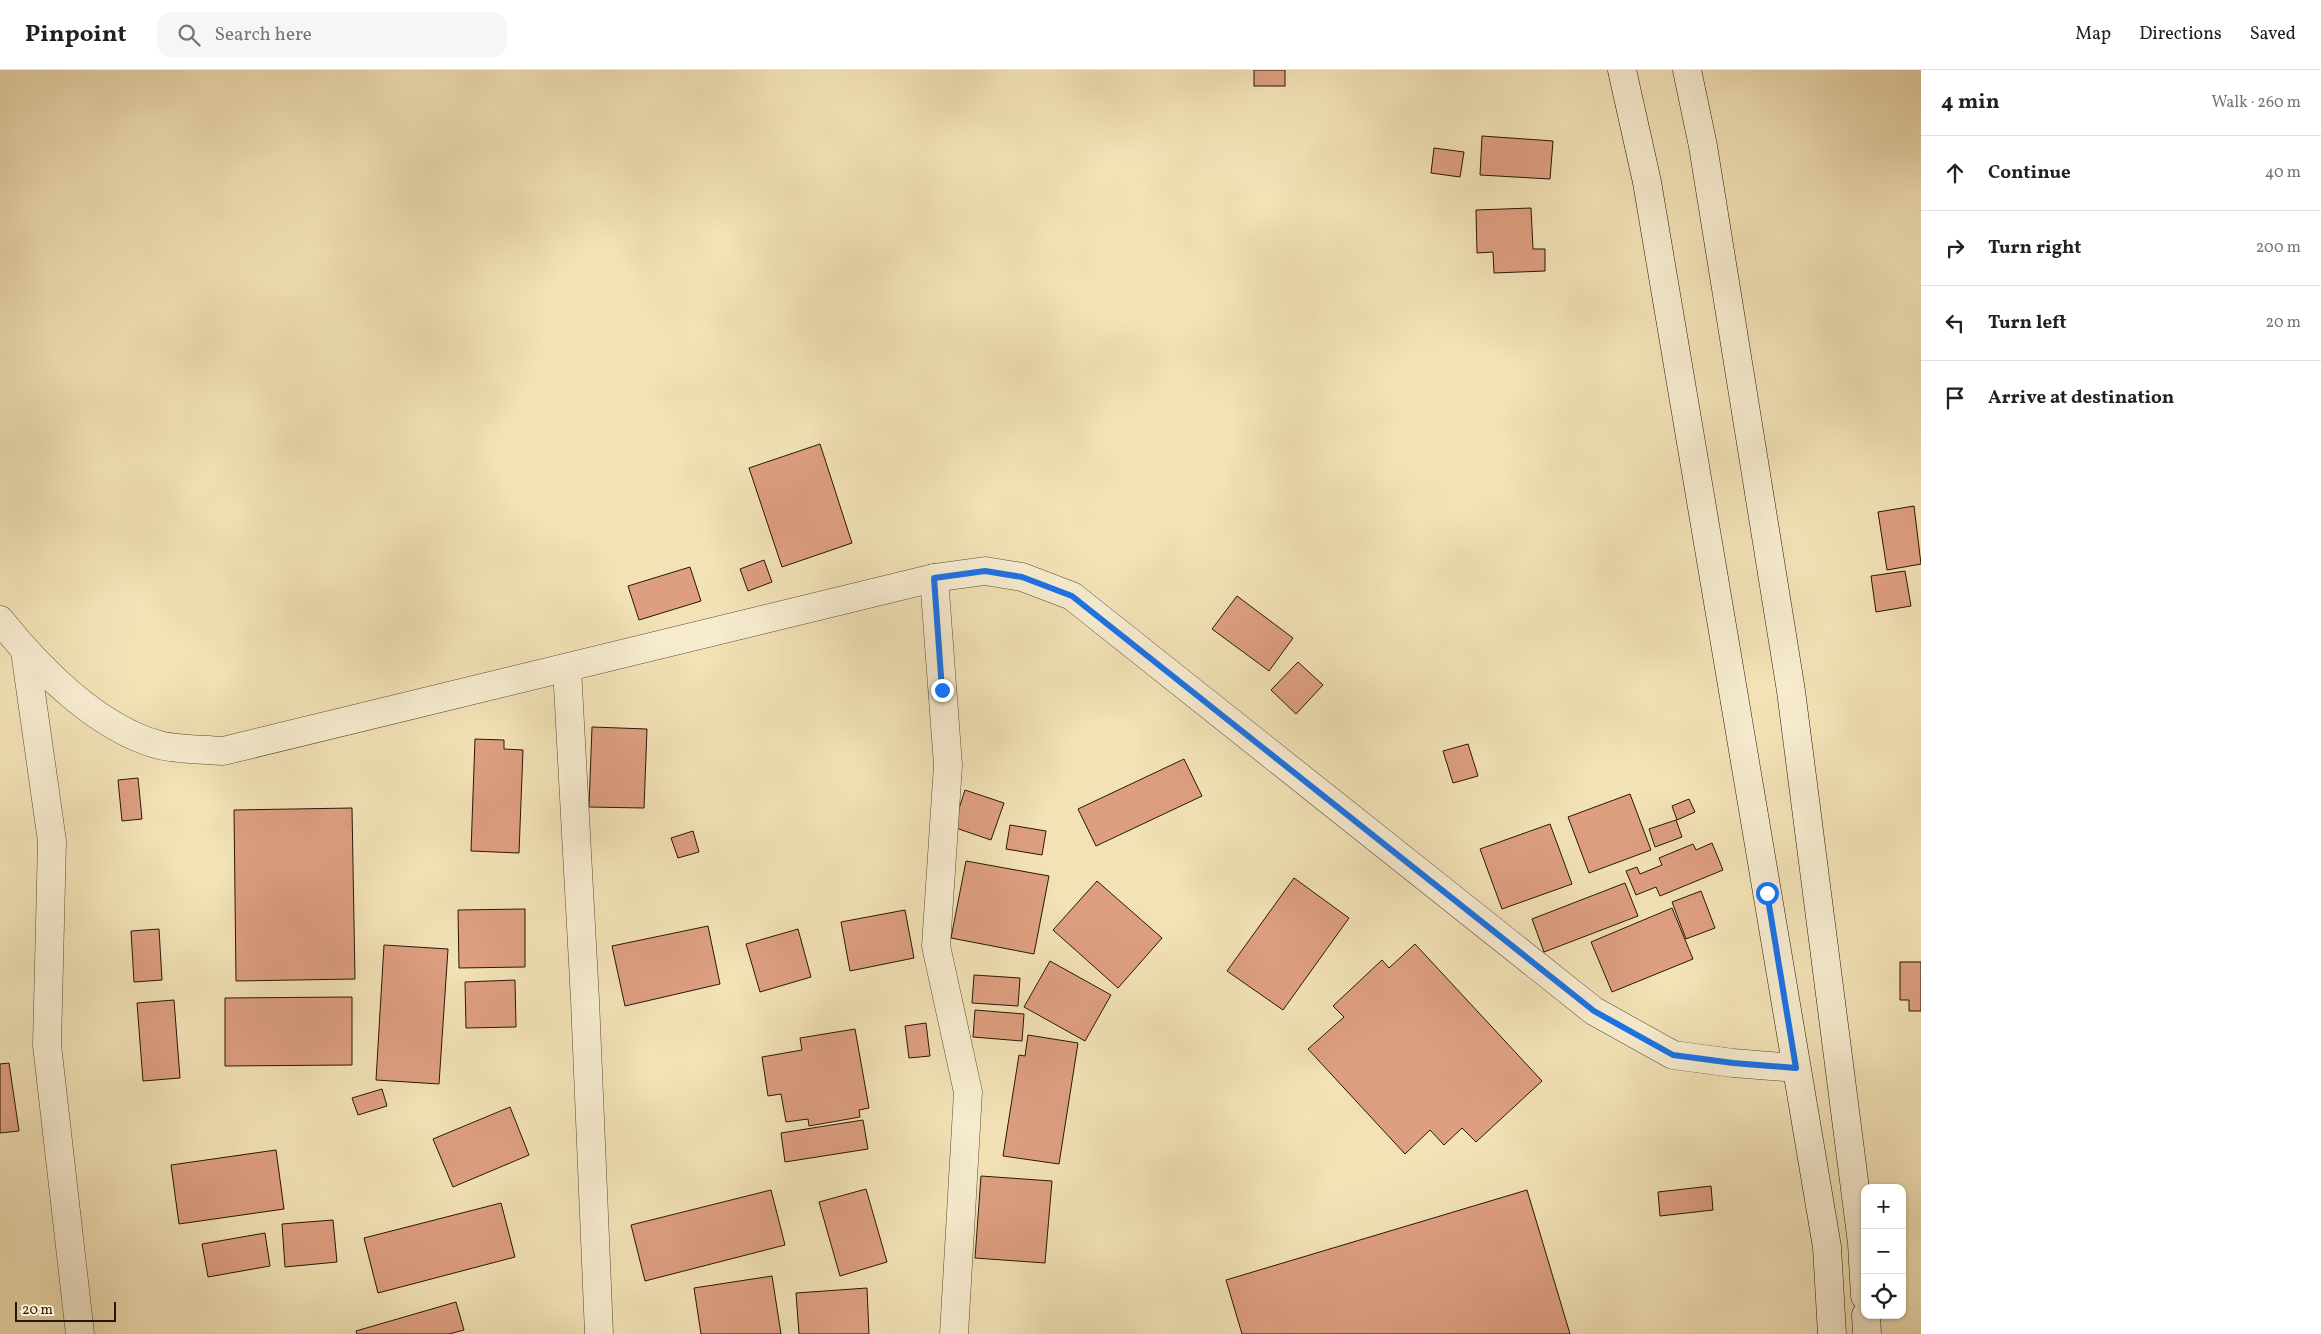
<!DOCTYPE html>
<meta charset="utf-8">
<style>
body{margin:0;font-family:Vollkorn,serif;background:#f6f6f6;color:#202124}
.controls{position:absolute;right:15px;bottom:15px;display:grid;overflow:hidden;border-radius:10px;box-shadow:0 1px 4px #0004}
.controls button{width:45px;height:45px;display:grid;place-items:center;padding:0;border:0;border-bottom:1px solid #e0e0e0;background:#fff;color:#202124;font:25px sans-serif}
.scale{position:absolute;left:15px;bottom:12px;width:101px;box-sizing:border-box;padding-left:5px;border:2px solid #271706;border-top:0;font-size:14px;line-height:18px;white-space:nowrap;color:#271706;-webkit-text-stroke:4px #f7ecd0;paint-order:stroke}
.stop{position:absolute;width:15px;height:15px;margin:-11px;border:4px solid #1a73e8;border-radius:50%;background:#fff}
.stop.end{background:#1a73e8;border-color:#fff;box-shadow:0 1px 5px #0008}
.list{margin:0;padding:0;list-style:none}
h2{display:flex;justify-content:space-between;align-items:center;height:65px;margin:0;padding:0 20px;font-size:21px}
h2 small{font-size:16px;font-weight:400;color:#757577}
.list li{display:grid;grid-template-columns:32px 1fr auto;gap:15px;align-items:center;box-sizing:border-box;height:75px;padding:0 20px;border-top:1px solid #e0e0e0}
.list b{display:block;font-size:19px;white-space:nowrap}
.list em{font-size:16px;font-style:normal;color:#757577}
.icon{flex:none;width:28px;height:28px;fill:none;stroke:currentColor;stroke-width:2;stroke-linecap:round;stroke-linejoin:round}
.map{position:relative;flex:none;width:1921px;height:1264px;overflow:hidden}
header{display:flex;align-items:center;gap:30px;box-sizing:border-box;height:70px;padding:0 25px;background:#fff;border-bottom:1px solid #e0e0e0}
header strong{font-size:24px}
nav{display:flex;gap:28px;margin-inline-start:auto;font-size:18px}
.search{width:350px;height:45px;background:#f6f6f6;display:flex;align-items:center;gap:12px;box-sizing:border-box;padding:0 18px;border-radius:15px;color:#757577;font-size:19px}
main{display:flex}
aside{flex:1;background:#fff}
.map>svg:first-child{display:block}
.building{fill:#de9f81;stroke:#271706}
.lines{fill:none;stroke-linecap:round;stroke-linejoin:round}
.street-casing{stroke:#5a4a32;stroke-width:29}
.secondary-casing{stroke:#271706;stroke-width:29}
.street{stroke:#f7ecd0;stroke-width:28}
.secondary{stroke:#f7ecd0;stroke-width:28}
.route{stroke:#1a73e8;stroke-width:6}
</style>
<header>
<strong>Pinpoint</strong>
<div class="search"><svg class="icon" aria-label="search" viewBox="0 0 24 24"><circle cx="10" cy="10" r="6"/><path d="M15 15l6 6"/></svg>Search here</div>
<nav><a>Map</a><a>Directions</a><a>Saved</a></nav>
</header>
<main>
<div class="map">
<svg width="1921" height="1264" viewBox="0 0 1921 1264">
<rect width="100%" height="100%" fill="#f2e2b6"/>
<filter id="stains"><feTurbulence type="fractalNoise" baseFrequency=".004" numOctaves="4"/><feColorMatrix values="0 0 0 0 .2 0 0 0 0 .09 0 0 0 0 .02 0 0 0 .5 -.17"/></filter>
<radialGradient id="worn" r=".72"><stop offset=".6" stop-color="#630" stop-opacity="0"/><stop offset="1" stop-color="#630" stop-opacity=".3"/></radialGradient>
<!-- building -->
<g class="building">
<rect x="1254" y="0" width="31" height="16"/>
<polygon points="1482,66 1553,71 1550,109 1480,105"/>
<polygon points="1434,78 1464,82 1460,107 1431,103"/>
<polygon points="1531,138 1533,179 1545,179 1545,201 1494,203 1493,182 1477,183 1476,140"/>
<polygon points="820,374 852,473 782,497 749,398"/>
<polygon points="1914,436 1921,494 1887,500 1878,442"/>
<polygon points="764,490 772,512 748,521 740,499"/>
<polygon points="690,497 701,531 639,550 628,516"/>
<polygon points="1905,501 1911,536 1876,542 1871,506"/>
<polygon points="1237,526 1293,568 1269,601 1212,559"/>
<polygon points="1298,592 1323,615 1296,644 1271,620"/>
<polygon points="592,657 647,659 644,738 589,737"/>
<polygon points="475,669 504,670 504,679 523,680 519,783 471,781"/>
<polygon points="1468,674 1478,706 1453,713 1443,681"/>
<polygon points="1184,689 1202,726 1096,776 1078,739"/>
<polygon points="138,708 142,749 122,751 118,710"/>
<polygon points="965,720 1004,733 991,770 953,757"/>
<polygon points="1630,724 1651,780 1589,803 1568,747"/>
<polygon points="1689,729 1695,742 1677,750 1672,736"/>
<polygon points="352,738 355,909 236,911 234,740"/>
<polygon points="1676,750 1682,767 1655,777 1649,759"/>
<polygon points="1550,754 1572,814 1502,839 1480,779"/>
<polygon points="1010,755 1046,761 1042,785 1006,779"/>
<polygon points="693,761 699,782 678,788 671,768"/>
<polygon points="1712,773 1723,800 1660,826 1656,817 1636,825 1626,801 1637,797 1640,804 1662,795 1659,788 1693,774 1696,780"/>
<polygon points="966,791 1049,806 1034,884 951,868"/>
<polygon points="1294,808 1349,848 1283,940 1227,901"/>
<polygon points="1097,811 1162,868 1118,918 1053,860"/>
<polygon points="1625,813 1638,846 1544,882 1532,849"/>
<polygon points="1701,821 1715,858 1686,869 1672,832"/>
<polygon points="1672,838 1693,889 1612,922 1591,872"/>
<polygon points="525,839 525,897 459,898 458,840"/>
<polygon points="905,840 914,888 850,901 841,852"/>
<polygon points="708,856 720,914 625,936 612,876"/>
<polygon points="159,859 162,910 134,912 131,861"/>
<polygon points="798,859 811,907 760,922 746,874"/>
<polygon points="1415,874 1542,1011 1476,1072 1462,1058 1444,1075 1430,1060 1405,1084 1308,979 1344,947 1333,936 1382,890 1389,898"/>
<polygon points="384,875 448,879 439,1014 376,1010"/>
<polygon points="1050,891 1111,925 1085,971 1024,937"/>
<polygon points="1900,892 1921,892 1921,941 1909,941 1909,930 1900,930"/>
<polygon points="974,905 1020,908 1018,936 972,933"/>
<polygon points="515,910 516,957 466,958 465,912"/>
<polygon points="352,927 352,995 225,996 225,928"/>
<polygon points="174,930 180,1008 143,1011 137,933"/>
<polygon points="975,940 1024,944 1022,971 973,967"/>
<polygon points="926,953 930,986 909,988 905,956"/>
<polygon points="855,959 869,1038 859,1040 860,1047 809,1056 808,1049 786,1052 781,1024 768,1026 762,987 802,980 800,968"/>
<polygon points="1028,965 1078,973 1059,1094 1003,1086 1019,985 1025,986"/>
<polygon points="9,993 19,1061 0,1063 0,994"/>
<polygon points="382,1019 387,1036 358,1045 352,1028"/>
<polygon points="510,1037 529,1085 453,1117 433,1069"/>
<polygon points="863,1050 868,1079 785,1092 781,1063"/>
<polygon points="276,1080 284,1139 179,1154 171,1095"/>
<polygon points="981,1106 1052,1111 1045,1193 975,1188"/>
<polygon points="1711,1116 1713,1140 1660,1146 1658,1122"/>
<polygon points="866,1119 887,1192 840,1206 819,1132"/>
<polygon points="771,1120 785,1175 645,1211 631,1155"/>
<polygon points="1527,1120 1570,1264 1242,1264 1226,1210"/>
<polygon points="501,1133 515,1187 378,1223 364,1168"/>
<polygon points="333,1150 337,1192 285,1197 282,1154"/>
<polygon points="265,1163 270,1196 208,1207 202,1174"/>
<polygon points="772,1206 781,1264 701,1264 694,1218"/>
<polygon points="867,1218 869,1264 799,1264 796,1223"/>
<polygon points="456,1232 464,1260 449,1264 357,1264 356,1261"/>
</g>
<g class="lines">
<!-- street casing -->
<g class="street-casing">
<g id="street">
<polyline points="934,508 948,695 936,876 968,1022 954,1264"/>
<path d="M0 550C39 599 97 658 159 675 179 680 203 679 223 681L934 508 985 501 1022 507 1072 526 1594 941 1673 985 1733 993 1796 998"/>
<polyline points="25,581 52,771 47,975 80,1264"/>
<polyline points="567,598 585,930 599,1264"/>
</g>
</g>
<!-- secondary casing -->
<g class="secondary-casing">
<g id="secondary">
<polyline points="1622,0 1647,112 1827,1177 1832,1264"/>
<polyline points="1687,0 1703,76 1791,621 1862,1173 1865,1226"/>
<polyline points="1866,1245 1867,1264"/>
</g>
</g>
<!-- street -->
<use href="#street" class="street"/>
<!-- secondary -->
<use href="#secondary" class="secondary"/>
</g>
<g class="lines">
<!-- route -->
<polyline class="route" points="942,620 934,508 985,501 1022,507 1072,526 1594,941 1673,985 1733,993 1796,998 1767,823"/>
</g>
<rect width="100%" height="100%" filter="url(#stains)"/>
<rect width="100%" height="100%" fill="url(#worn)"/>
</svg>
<div class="controls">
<button>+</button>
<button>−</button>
<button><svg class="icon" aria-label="locate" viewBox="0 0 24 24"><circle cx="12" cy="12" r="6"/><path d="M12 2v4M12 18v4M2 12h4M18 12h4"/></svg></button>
</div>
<div class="scale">20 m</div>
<div class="stop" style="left:1767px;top:823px"></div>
<div class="stop end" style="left:942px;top:620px"></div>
</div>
<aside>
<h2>4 min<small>Walk · 260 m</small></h2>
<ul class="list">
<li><svg class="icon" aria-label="ahead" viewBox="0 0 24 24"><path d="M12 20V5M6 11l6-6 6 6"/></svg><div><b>Continue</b></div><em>40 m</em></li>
<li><svg class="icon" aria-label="right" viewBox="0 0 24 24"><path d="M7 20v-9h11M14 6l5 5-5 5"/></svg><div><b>Turn right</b></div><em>200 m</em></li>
<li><svg class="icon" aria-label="left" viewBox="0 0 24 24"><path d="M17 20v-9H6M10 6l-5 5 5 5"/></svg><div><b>Turn left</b></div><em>20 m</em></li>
<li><svg class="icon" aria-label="arrive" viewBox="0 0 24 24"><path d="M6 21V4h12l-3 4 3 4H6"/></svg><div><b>Arrive at destination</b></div></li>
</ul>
</aside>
</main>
